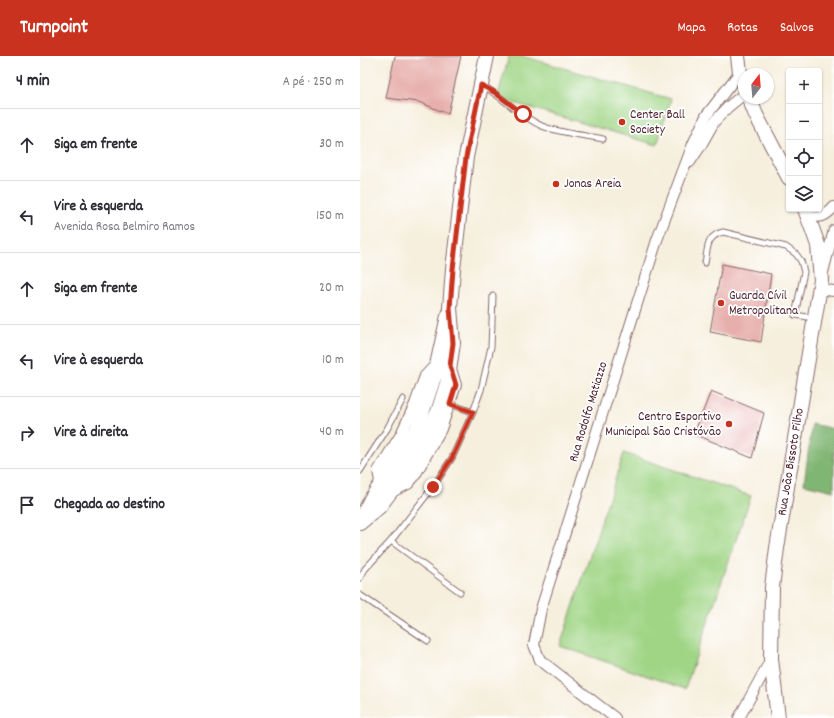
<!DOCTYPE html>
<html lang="pt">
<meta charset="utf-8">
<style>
body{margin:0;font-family:Dekko,sans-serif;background:#f2f2f3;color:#2b2b33}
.controls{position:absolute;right:12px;top:12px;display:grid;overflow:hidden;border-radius:4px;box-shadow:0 1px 3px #0004}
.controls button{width:36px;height:36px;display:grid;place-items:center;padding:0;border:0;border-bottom:1px solid #e1e1e2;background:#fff;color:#2b2b33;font:20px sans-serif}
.compass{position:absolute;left:378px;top:12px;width:36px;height:36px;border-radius:50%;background:#fff;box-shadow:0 1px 3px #0004;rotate:16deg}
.stop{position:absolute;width:12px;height:12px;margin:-9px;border:3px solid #c8321e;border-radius:50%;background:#fff}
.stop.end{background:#c8321e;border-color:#fff;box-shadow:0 1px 4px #0008}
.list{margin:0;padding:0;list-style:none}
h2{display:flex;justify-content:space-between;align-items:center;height:52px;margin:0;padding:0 16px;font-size:17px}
h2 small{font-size:13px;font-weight:400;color:#7c7c81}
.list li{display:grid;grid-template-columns:26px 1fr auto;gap:12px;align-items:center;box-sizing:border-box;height:72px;padding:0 16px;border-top:1px solid #e1e1e2}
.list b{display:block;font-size:15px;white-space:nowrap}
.list p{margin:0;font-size:13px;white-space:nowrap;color:#7c7c81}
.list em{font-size:13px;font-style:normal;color:#7c7c81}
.icon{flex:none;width:22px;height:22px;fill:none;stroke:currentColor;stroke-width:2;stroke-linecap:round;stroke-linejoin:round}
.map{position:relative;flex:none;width:474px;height:662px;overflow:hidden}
header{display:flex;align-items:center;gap:24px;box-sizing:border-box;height:56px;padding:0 20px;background:#c8321e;color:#fff}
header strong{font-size:19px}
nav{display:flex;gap:22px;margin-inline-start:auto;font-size:14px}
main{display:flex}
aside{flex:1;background:#fff}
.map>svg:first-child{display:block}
.green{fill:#a0d586;stroke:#757a58}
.forest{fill:#80b673;stroke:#656a4f}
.building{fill:#e7afac}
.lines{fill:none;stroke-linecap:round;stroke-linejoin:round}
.service-casing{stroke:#866869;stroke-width:7}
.minor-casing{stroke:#866869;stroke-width:12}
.secondary-casing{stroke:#866869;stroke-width:16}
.service{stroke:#fff;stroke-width:5}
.minor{stroke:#fff;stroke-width:10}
.secondary{stroke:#fff;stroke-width:14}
.route{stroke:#c8321e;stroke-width:5}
.poi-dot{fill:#c8321e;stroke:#fff;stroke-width:1.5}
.labels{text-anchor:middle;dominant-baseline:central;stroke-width:3.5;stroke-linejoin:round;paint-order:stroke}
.poi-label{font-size:13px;fill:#4a1f2b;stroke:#fff;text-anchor:start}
.street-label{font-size:13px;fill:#4a1f2b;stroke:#fff}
</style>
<header>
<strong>Turnpoint</strong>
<nav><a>Mapa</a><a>Rotas</a><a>Salvos</a></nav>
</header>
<main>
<aside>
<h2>4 min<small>A pé · 250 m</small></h2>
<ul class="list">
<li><svg class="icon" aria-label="ahead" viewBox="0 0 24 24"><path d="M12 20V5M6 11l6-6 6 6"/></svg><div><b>Siga em frente</b></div><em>30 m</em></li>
<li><svg class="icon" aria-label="left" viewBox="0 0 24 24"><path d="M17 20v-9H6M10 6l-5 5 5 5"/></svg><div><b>Vire à esquerda</b><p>Avenida Rosa Belmiro Ramos</p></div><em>150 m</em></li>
<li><svg class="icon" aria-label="ahead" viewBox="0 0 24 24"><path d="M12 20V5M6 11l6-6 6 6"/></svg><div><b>Siga em frente</b></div><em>20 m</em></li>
<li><svg class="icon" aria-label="left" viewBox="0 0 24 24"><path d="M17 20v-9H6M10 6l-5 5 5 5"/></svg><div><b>Vire à esquerda</b></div><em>10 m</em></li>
<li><svg class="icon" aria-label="right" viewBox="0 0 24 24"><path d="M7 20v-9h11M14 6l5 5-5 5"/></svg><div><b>Vire à direita</b></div><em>40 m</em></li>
<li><svg class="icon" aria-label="arrive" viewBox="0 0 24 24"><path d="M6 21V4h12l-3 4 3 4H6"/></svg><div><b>Chegada ao destino</b></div></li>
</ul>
</aside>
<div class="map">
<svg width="474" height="662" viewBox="0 0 474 662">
<rect width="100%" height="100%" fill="#fff"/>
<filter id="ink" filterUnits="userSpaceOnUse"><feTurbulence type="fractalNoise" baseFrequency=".025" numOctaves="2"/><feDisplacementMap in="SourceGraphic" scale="8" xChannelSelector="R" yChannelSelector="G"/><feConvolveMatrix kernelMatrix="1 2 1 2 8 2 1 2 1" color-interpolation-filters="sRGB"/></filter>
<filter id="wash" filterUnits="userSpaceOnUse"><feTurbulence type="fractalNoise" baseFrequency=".012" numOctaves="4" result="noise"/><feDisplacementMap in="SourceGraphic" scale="16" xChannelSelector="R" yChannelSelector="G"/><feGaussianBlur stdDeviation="0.9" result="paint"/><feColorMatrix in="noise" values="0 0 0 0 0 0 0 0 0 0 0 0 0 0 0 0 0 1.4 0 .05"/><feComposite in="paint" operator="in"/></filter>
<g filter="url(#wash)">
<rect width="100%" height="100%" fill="#f6efdd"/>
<!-- green -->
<g class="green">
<polygon points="149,0 162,0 311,43 297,89 137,42"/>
<polygon points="264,397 391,440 325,633 200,590"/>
</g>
<!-- forest -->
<polygon class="forest" points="452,368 474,373 474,435 444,428"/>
<g id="blocks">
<!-- building -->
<g class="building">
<polygon points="35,0 101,0 88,58 59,46 26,42"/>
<polygon points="362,208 411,218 401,286 350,276"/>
<polygon points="351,335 404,357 392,402 334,378"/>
</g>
</g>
</g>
<g filter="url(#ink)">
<use href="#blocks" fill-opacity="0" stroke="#866869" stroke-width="1"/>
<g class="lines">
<!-- service casing -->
<g class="service-casing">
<g id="service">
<path d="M122 29C142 41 161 61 182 70 200 77 223 79 243 83"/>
<path d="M345 207C348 192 346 180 363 176L426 191 436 198 441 205 444 216 435 259 454 262"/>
<polyline points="90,348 113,356 121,334 131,291 133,240"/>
<polyline points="0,415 27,373 43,343"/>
<polyline points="31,485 100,536"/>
<polyline points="0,522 5,513 31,485 73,431 92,402 113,356"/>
<polyline points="0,539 68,585"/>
</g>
</g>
<!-- minor casing -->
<g class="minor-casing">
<g id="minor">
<polyline points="330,106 340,91 354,66 368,51 384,38"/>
<path d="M448 160C461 162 465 161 474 151"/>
<polyline points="463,216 474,174"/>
<polyline points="459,233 474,235"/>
<polygon points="78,306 90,310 96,329 81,373 54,421 48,428 32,436 21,430 18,415 40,380 55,348 65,320"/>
<polyline points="255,662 180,604 174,589 181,553 297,184 333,88 346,60 380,16"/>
<polyline points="379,662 411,603"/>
</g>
</g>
<!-- secondary casing -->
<g class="secondary-casing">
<g id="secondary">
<polyline points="378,0 380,16 384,27"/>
<polyline points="389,42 396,59 429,122"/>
<polyline points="1,463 11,443 45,393 57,372 75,318 88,260"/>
<polyline points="0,467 19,451 49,411 78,356 87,328 93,287 90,252 93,213 106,101 127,0"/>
<path id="s1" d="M418 662 411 603 412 531 417 492 461 224 458 189 445 153"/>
</g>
</g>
<!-- service -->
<use href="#service" class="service"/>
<!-- minor -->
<use href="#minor" class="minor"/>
<!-- secondary -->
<use href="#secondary" class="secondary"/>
</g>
</g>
<g class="lines" filter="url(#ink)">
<!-- route -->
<polyline class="route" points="73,431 92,402 113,356 90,348 96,329 90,310 93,287 90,252 93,213 106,101 121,29 134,36 163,58"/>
</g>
<!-- markers -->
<g class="poi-dot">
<circle cx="262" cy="66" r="4"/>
<circle cx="196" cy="128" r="4"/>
<circle cx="361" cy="247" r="4"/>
<circle cx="369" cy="368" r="4"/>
</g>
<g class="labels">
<!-- poi labels -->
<g class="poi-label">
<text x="270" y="59">Center Ball<tspan x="270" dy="15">Society</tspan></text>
<text x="204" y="128">Jonas Areia</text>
<text x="369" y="240">Guarda Cívil<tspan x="369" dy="15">Metropolitana</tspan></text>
<text x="361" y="361" text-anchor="end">Centro Esportivo<tspan x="361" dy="15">Municipal São Cristóvão</tspan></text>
</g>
<!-- street labels -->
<g class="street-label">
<text transform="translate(229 356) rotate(-73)">Rua Rodolfo Matiazzo</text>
<text stroke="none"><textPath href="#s1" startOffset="258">Rua João Bissoto Filho</textPath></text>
</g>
</g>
</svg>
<div class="controls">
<button>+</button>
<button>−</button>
<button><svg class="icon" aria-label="locate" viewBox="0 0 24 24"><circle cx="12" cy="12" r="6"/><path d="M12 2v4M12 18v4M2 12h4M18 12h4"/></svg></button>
<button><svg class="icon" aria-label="layers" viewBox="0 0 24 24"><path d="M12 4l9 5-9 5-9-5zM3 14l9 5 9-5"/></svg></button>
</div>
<svg class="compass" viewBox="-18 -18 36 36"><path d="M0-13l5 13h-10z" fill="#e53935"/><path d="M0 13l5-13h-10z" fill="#7c7c81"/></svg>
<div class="stop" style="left:163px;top:58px"></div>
<div class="stop end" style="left:73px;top:431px"></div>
</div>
</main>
